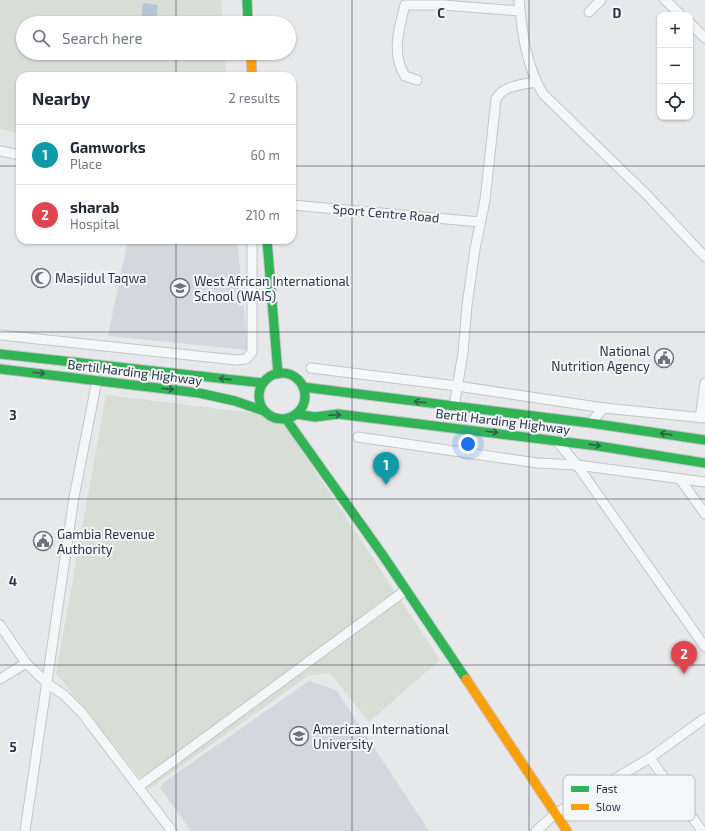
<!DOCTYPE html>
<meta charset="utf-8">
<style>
body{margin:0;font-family:"Exo 2",sans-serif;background:#f2f2f3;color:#1f2937}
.controls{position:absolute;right:12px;top:12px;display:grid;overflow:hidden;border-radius:8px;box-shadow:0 1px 3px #0004}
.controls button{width:36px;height:36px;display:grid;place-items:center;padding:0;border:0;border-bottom:1px solid #e0e1e3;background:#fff;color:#1f2937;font:20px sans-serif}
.you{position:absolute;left:468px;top:444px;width:14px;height:14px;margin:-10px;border:3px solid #fff;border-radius:50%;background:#1a73e8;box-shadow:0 0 0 6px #1a73e833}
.badge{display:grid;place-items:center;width:26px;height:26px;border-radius:50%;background:#b45309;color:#fff;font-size:13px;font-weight:700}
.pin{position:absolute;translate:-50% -33px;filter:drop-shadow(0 1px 2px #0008)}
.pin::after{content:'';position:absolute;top:21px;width:14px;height:12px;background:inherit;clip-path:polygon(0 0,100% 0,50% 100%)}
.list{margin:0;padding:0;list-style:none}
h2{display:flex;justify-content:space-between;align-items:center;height:52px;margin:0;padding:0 16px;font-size:17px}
h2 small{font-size:13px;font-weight:400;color:#747a83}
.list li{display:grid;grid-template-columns:26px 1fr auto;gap:12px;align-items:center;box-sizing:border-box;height:60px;padding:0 16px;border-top:1px solid #e0e1e3}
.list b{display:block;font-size:15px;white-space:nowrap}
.list p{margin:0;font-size:13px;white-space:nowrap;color:#747a83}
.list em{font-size:13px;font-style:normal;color:#747a83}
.icon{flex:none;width:22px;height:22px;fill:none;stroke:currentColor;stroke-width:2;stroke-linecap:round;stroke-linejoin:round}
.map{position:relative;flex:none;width:705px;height:831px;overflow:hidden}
.search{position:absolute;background:#fff;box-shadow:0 1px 3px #0004;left:16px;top:16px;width:280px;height:44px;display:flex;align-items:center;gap:10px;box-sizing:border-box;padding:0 14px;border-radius:22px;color:#747a83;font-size:15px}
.panel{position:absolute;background:#fff;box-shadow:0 1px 3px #0004;left:16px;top:72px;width:280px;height:172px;border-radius:12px}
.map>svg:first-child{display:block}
.built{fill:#d4d7dd}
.green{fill:#d6ded6}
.water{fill:#b4c4d5}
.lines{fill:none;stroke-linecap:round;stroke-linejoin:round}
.street-casing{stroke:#c4c6c8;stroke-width:11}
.fast-casing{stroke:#c4c6c8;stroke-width:11}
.slow-casing{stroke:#c4c6c8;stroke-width:11}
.street{stroke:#f5f6f7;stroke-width:9}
.fast{stroke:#30b455;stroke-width:9}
.slow{stroke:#ff9f0a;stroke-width:9}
.oneway{stroke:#2d614b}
.grid{fill:none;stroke:#2b3445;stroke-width:1;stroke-opacity:0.55}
.labels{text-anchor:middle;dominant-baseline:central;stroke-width:4;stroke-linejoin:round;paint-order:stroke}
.street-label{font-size:13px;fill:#2b3445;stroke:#f4f6f9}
.poi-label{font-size:13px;fill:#2b3445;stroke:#f4f6f9;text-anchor:start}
.key{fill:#f4f6f9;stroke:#b8bcc3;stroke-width:1}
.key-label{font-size:11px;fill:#2b3445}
.grid-label{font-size:13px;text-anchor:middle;font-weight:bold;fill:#2b3445;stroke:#f4f6f9;stroke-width:4;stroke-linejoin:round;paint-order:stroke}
</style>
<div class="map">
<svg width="705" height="831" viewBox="0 0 705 831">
<rect width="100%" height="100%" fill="#e6e8ea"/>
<!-- built -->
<g class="built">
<polygon points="128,240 237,240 248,350 108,336"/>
<polygon points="309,681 336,690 429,831 191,831 160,788 164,782"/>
</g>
<!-- green -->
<g class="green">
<polygon points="0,0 221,0 223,23 23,23 23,53 224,53 226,76 20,76 20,134 0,129"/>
<polygon points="106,395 279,416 440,660 369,722 330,673 308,676 149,789 56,673"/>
</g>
<!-- water -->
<polygon class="water" points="143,3 158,5 156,23 141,23"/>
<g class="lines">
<!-- street casing -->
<g class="street-casing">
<g id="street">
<path d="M519 0C522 32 526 66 543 94L648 196 705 257"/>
<polyline points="665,0 681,15"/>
<polyline points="589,12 601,0"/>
<polyline points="690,23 705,38"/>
<path d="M417 80 405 76C391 54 399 28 405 5H443L520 11"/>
<polyline points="0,151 20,155"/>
<polyline points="292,205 480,222"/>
<polyline points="0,335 236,360 246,359 252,352 252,240"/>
<polyline points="311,368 457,386 604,408"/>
<path d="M454 406 463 353 467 305 475 249 485 200 496 99C504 85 521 85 535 82"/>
<polyline points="700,418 705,383"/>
<polyline points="590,423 604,408 705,418"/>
<polyline points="358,437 537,463 577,465 705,482"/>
<polyline points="556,440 577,465 705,647"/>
<polyline points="680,479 705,514"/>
<polyline points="0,625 26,663 48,684 64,695 82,713 172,831"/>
<polyline points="0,679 26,663"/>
<polyline points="650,758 702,831"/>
<polyline points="138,787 406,590"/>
<polyline points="25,831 74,497 97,380"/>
<polyline points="536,831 555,814 650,758 705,718"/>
</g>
</g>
<!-- fast casing -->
<g class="fast-casing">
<g id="fast">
<polyline points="247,0 248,23"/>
<polyline points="267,240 278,374"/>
<polyline points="0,354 263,383"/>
<polyline points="0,369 199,393 235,401 264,411"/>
<circle cx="282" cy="396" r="23"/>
<polyline points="303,387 590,423 705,440"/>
<polyline points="296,414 315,417 338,414 598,446 705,463"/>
<polyline points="286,419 382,554 466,679"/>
</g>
</g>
<!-- slow casing -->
<g class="slow-casing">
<g id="slow">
<polyline points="251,53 252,76"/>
<polyline points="466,679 567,831"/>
</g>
</g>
<!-- street -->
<use href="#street" class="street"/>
<!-- fast -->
<use href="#fast" class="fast"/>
<!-- slow -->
<use href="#slow" class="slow"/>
</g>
<!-- one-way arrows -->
<defs><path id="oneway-shaft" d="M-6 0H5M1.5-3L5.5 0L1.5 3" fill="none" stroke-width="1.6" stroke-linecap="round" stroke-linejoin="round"/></defs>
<g class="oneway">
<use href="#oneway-shaft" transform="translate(39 373) rotate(7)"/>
<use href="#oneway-shaft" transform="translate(225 379) rotate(-174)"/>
<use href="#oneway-shaft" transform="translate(168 389) rotate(7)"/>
<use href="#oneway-shaft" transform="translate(420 402) rotate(-173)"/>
<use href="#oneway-shaft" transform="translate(335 415) rotate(-3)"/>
<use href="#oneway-shaft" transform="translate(492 432) rotate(7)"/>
<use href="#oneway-shaft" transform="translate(666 434) rotate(-172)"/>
<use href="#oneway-shaft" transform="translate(595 445) rotate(8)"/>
</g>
<!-- grid -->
<path class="grid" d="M176 0V23M352 0V831M529 0V831M176 53V76M0 166H20M292 166H705M176 240V831M0 332H705M0 499H705M0 665H705"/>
<!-- icons -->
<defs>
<g id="mosque-ring" transform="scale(1)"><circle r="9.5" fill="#f4f6f9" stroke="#6c737f" stroke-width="1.5"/><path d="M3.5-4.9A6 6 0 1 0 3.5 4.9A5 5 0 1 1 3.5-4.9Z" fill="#6c737f"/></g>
<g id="school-ring" transform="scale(1)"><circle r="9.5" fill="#f4f6f9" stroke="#6c737f" stroke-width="1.5"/><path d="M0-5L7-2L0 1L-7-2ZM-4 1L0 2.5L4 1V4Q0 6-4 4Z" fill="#6c737f"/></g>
<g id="civic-ring" transform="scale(1)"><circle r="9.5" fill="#f4f6f9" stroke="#6c737f" stroke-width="1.5"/><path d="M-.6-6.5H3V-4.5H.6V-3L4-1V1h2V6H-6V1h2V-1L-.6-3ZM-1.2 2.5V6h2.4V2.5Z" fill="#6c737f"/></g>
<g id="university-ring" transform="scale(1)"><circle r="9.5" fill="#f4f6f9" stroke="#6c737f" stroke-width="1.5"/><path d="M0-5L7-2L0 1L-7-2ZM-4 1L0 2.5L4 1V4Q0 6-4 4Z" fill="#6c737f"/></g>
</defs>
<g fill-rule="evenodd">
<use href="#mosque-ring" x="41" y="278"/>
<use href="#school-ring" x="180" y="288"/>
<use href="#civic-ring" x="664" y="358"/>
<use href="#civic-ring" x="43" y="541"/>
<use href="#university-ring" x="299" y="736"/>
</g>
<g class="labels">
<!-- street labels -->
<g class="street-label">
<text transform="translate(386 213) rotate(5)">Sport Centre Road</text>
<text transform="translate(135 372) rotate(7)">Bertil Harding Highway</text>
<text transform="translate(503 421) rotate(7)">Bertil Harding Highway</text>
</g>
<!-- poi labels -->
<g class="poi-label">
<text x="55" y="278">Masjidul Taqwa</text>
<text x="194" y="281">West African International<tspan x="194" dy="15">School (WAIS)</tspan></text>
<text x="650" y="351" text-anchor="end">National<tspan x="650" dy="15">Nutrition Agency</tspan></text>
<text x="57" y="534">Gambia Revenue<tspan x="57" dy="15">Authority</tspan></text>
<text x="313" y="729">American International<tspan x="313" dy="15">University</tspan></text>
</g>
</g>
<!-- legend -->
<rect x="563" y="775" width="132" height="46" rx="6" class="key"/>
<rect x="571" y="786" width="18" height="6" fill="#30b455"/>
<rect x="571" y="804" width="18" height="6" fill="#ff9f0a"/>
<g class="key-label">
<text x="596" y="793">Fast</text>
<text x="596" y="811">Slow</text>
</g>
<g class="grid-label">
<text x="441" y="18">C</text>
<text x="617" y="18">D</text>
<text x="13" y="420">3</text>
<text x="13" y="586">4</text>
<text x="13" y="752">5</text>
</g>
</svg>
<div class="controls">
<button>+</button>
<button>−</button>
<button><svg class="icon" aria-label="locate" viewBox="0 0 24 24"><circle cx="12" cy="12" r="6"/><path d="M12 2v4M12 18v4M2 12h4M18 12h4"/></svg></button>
</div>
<div class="you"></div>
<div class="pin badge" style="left:386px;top:485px;background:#0f9aa8">1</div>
<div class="pin badge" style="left:684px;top:674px;background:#e0444e">2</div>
<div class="search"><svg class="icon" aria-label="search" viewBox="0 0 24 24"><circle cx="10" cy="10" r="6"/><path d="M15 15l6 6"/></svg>Search here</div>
<section class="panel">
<h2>Nearby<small>2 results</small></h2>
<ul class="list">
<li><span class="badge" style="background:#0f9aa8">1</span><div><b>Gamworks</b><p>Place</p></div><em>60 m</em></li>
<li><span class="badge" style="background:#e0444e">2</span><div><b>sharab</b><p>Hospital</p></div><em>210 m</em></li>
</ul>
</section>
</div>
